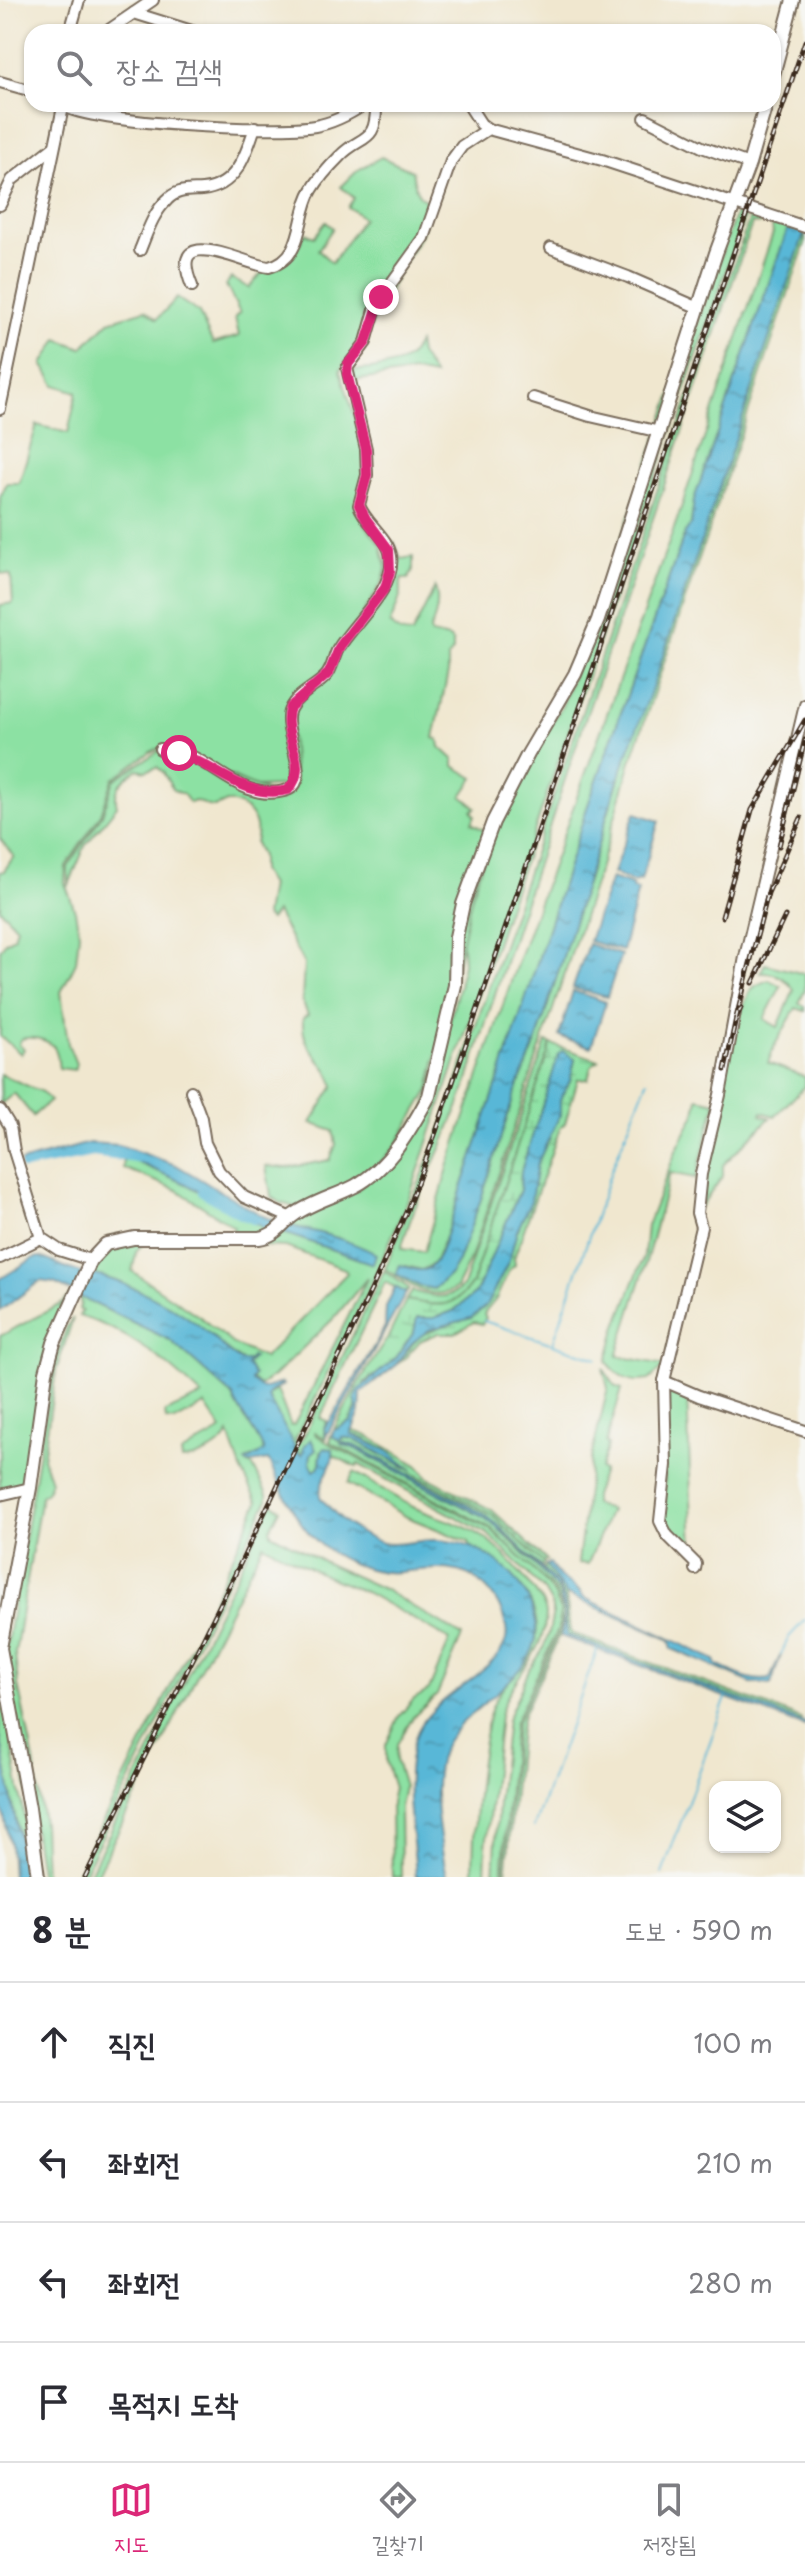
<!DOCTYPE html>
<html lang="ko">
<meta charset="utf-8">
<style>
body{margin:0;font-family:"Playpen Sans","Poor Story",sans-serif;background:#f2f2f3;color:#2b2b33}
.controls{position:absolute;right:24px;bottom:24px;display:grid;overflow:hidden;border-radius:16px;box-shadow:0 2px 6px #0004}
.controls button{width:72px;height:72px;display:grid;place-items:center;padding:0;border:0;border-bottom:2px solid #e1e1e2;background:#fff;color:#2b2b33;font:40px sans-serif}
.stop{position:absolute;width:24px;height:24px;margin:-18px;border:6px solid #db2777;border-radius:50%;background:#fff}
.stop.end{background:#db2777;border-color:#fff;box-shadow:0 2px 8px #0008}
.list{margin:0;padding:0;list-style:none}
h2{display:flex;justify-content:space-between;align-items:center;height:104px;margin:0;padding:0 32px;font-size:34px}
h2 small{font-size:26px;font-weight:400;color:#7c7c81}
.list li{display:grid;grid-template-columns:52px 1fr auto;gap:24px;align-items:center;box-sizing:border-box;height:120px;padding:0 32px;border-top:2px solid #e1e1e2}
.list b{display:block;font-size:30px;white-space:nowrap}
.list em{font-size:26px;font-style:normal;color:#7c7c81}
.icon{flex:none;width:44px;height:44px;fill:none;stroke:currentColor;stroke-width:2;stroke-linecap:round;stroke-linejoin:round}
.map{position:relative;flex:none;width:805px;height:1877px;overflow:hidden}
.search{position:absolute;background:#fff;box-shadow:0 2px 6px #0004;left:24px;right:24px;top:24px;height:88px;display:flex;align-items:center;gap:20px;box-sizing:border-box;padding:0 28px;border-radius:24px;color:#7c7c81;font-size:30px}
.sheet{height:584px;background:#fff}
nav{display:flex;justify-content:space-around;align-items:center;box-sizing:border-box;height:112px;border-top:2px solid #e1e1e2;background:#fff;font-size:22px;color:#7c7c81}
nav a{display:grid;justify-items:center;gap:4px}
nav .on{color:#db2777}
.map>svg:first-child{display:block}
.green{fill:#8ce1a3;stroke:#648660;stroke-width:2}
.wetland{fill:url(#wetland-marsh);stroke:#648660;stroke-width:2}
.water{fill:url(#water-ripples);stroke:#4a707a;stroke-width:2}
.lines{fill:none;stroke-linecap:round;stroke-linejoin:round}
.stream{stroke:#59b7d7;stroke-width:2}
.canal{stroke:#59b7d7;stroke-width:8}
.minor-casing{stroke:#7a6c5c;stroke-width:14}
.major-casing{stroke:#7a6c5c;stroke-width:16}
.minor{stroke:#fff;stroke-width:10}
.major{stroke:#fff;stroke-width:12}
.rail-casing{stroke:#3b2a1e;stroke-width:5}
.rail{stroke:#f6f6f2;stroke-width:2;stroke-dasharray:6;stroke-linecap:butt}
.route{stroke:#db2777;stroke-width:10}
</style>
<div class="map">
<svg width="805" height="1877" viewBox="0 0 805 1877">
<defs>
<pattern id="wetland-marsh" width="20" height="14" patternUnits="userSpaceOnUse" patternTransform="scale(2)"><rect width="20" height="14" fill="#8ce1a3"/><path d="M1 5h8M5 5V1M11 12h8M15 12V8" fill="none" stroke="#7ac18c"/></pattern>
<pattern id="water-ripples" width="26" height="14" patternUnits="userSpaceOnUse" patternTransform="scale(2)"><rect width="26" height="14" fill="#59b7d7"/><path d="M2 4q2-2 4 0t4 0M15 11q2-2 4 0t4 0" fill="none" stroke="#4b95ae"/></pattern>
</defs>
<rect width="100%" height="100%" fill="#f6f6f2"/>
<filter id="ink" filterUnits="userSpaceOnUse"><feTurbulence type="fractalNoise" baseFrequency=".0125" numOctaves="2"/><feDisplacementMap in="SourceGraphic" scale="16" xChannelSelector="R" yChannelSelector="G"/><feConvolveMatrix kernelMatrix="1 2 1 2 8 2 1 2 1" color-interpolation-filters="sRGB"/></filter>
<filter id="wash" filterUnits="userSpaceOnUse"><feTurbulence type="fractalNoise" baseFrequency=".006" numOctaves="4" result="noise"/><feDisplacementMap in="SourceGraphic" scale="32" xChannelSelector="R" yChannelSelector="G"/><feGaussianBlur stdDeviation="1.8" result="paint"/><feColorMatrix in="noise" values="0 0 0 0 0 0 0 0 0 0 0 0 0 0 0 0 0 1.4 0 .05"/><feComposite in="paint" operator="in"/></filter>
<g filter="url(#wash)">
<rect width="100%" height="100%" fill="#f0e7cf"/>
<!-- green -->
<g class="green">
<path d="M381 157 412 171C415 185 415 197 430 203 426 234 411 248 397 275 385 297 375 320 363 341 356 352 345 359 340 371L358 426 364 456 363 522 381 545 386 568 382 583 327 671 289 705 294 774 287 786 255 787 164 746 150 752 113 779 101 814 66 866 65 883 75 911 79 933 76 962 61 992 68 1044 76 1064 74 1070 59 1068C58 1064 58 1059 57 1054 54 1039 33 1036 21 1039L19 1045 24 1049 21 1054 0 1036V950L6 941 14 937 17 927 0 909V872L4 871 14 856 0 839V605L13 603 11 575 0 573V497L7 483H19L37 425 68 433 77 392 55 385 43 364 58 339 82 348 109 321 145 310 157 319 177 298 199 313 213 344 239 336 235 317 240 313 226 285 231 278 249 288 264 270 294 254 305 233 314 237 326 222 333 228 318 250 332 263 363 218 348 207 354 198 341 187 358 170Z"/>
<path d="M738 207 747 209 410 1195 373 1280 295 1440 299 1443 302 1440 384 1271 410 1289 406 1293 385 1282 320 1418 327 1421 324 1428 326 1439 315 1432V1434L328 1443 490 1529 538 1574 555 1596 560 1611 559 1627 514 1724 502 1877H494L498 1802 507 1720 529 1670 542 1651 549 1633 553 1613 551 1603 543 1589 488 1534 358 1464 357 1467 334 1456 332 1449 321 1451 320 1465 314 1472 310 1462 311 1454 303 1452 302 1455C285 1443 276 1414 267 1395L277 1390 291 1426 294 1425 368 1277 335 1317 274 1376 259 1386 251 1379 247 1364C228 1354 214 1338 197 1325 165 1302 128 1282 88 1273L109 1245 146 1241 137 1250 132 1271 200 1317 233 1344 264 1358 347 1273 345 1269 286 1247 262 1246 249 1242 281 1232 372 1263 338 1238 287 1225 294 1220 358 1189 425 1110 459 986 463 963 461 931 487 847 532 754 562 706Z"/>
<path d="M752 211 764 216 761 224 752 223C658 509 557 792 468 1080 450 1138 417 1191 401 1249L424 1252 449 1164 521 952 677 520 773 233 772 228 775 220 789 225 694 500 691 525 685 533 587 808 518 1022 446 1235 434 1263 422 1270 406 1266 401 1276 419 1286 434 1289 450 1274 458 1261 481 1199 515 1093 536 1043 626 756 654 683 805 231V243L630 764 607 845 472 1255 456 1288C431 1304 406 1282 385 1269L440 1131Z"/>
<path d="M418 343 420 354 434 376 414 372 351 381 350 370C363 371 396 366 407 359 412 355 414 349 418 343Z"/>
<path d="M394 542 401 559 413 557V571L408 579H402C400 583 401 587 401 592 400 599 393 616 390 624 396 632 403 634 412 634L435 587C440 602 436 617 430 630L431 634 449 638 453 642V651L448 658V673L434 738 439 740 440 747 454 760V766L474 778 462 796 476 807 472 811 475 815 472 823 486 831 429 1090 395 1147 367 1176 301 1209 281 1203 271 1196 266 1166 287 1168 330 1160 336 1144 333 1131 311 1123 334 1086C327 1057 301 1056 303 1018L308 1015 302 1001 304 964 276 912 270 920 265 916 270 885 261 871V856L255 843C261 821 248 804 227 802 208 811 214 806 195 801L190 803 183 794 173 790 163 772 157 767 146 771 138 769C124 778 112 789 117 806L85 846 68 887V867L102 815 114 780 160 750 272 793 295 784 289 714 317 685 337 652 385 589 388 546Z"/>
<path d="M765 964 805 974V990L799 1003 805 1006V1011L796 1008 775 1045 768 1063 805 1077V1086L775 1116 762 1112 761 1115 770 1118 723 1165V1176L701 1206C705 1167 731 1014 753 988 757 984 764 982 769 980L781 986 764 1019 778 1027 794 990C785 977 776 972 760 973Z"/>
<path d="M546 1042 551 1044 472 1283C453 1312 436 1305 406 1300L413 1291C432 1297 448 1301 463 1286Z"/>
<polygon points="0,1074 42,1092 50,1101 33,1116 14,1093 1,1104"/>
<path d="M698 1098 716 1102 696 1178 670 1173 643 1273 617 1356 665 1365 649 1380C628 1384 620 1377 607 1362L616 1328 644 1256 647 1226 676 1151 695 1114Z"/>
<polygon points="124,1157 186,1183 272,1231 266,1234 232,1234 234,1227 177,1190 123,1168"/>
<polygon points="73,1292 71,1300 60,1308 62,1313 26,1478 18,1485 0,1492 0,1336 61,1304"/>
<path d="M78 1296 170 1340 233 1396C240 1415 256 1432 265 1451L247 1460V1464L253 1466 267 1494V1501L82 1877H75L200 1628 258 1502 241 1469 229 1434C221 1448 199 1459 182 1460L181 1453 222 1430 205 1405 174 1421 166 1420 165 1412 202 1396C165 1361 129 1331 79 1316L82 1311 79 1309 81 1303Z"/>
<polygon points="73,1318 56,1371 43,1458 51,1481 47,1491 41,1496 15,1653 18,1685 34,1761 43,1823 45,1877 41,1877 5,1655 53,1367 67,1326"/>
<polygon points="603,1368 616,1387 622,1389 606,1443 608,1445 600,1469 603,1471 594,1496 594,1504 610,1510 588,1564 578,1563 591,1458 608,1388"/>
<polygon points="666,1386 687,1394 693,1551 669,1531 664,1522"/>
<polygon points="332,1436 340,1441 345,1437 353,1439 491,1514 544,1563 541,1567 484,1514 356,1446 342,1444 356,1449 492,1522 555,1585 563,1602 563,1628 523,1715 520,1729 506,1877 504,1877 516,1724 561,1627 560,1603 553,1589 491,1528 330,1442 330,1437"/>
<path d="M354 1472C374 1483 393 1497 413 1507 436 1518 464 1523 486 1539 500 1549 547 1599 546 1615 545 1654 508 1680 500 1716L486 1847 485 1877H473C473 1831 478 1762 489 1717 497 1685 517 1678 531 1652 553 1608 506 1561 469 1546V1542L407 1517 348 1483Z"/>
<polygon points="272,1503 280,1509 270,1529 271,1533 330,1565 383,1589 462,1636 437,1695 413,1717 397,1744 396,1761 404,1787 400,1807 401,1877 392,1877 391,1802 394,1788 386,1762 386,1745 399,1716 414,1699 429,1690 450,1640 367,1593 326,1576 263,1544 95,1877 88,1877"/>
<path d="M546 1565 566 1594 570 1631 573 1634 776 1709 801 1719 802 1723 567 1635C563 1604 566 1593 543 1569Z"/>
<polygon points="0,1673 34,1877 23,1877 20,1843 0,1736"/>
</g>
<!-- wetland -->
<g class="wetland">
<path d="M551 1044 599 1060 592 1065 588 1079H578L565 1123 560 1128 514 1258 515 1265 509 1270 496 1299 484 1314 486 1318 482 1324 474 1322 455 1333H439L420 1341 406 1357 397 1363 419 1336 486 1306 509 1261 517 1231 531 1201 537 1164 560 1115V1100L570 1081 575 1059 556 1067 521 1171 520 1190 476 1293 453 1311 434 1318H417L414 1332 396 1358 387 1368 365 1382 351 1421 333 1431 330 1437 358 1384 388 1337 406 1300C436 1305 453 1312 472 1283Z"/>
<polygon points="354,1431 368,1436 417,1465 429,1478 492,1510 547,1561 542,1562 491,1514 416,1475 388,1451 358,1436 351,1435 350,1432"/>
</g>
<!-- water -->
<g class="water">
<path d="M789 225 805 231 654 683 619 777 536 1043 515 1093 481 1199 458 1261 450 1274 434 1289 419 1286 396 1274 400 1265C405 1266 412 1269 419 1270 436 1272 441 1248 446 1235L518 1022 587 808 685 533 691 524 694 500Z"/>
<polygon points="635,813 659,821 641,880 633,882 613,873"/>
<polygon points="611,878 632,885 632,889 638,890 622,951 589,941"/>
<polygon points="588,944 621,955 607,997 573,988"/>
<polygon points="573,991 606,1002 591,1047 559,1036"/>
<polygon points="563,1051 575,1059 570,1081 560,1100 560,1115 537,1164 531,1201 517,1231 509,1261 486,1306 471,1318 429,1330 412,1343 394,1367 361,1393 360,1412 351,1434 388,1451 412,1470 353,1439 342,1437 341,1441 332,1436 333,1431 351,1421 357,1409 355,1399 358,1390 396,1358 414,1332 417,1318 434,1318 453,1311 476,1293 520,1190 521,1171 559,1054"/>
<polygon points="89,1143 119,1145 176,1165 263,1216 281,1224 272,1231 262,1227 186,1184 133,1160 106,1151 81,1153 22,1168 21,1162"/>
<path d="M287 1225C317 1232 348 1239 376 1254L373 1264 281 1232Z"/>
<polygon points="40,1257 83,1274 75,1293 54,1283 40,1281 0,1311 0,1279 34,1258"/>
<path d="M88 1273C132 1283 178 1307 212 1336 221 1345 229 1354 241 1361H249L251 1357 253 1358 247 1364 254 1376 251 1380 262 1389 282 1383 283 1385 270 1392 268 1397 299 1454 302 1455 304 1446 311 1439 316 1450 311 1454 310 1462 314 1471C324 1466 318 1455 324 1448L333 1449C335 1467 319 1479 320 1497 336 1516 358 1536 383 1543 401 1547 418 1539 437 1540 483 1542 528 1576 536 1623 544 1678 460 1706 442 1751 429 1785 440 1841 447 1877H416C414 1832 401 1783 415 1738 428 1697 491 1678 505 1643 509 1634 505 1622 502 1613 498 1602 491 1592 482 1584 459 1563 429 1569 401 1572 384 1574 369 1570 354 1564 302 1544 291 1505 268 1460L247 1464 245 1462 264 1451C256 1431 240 1415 233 1396L170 1340 78 1296Z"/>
<polygon points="395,1287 406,1293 326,1436 324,1428 332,1418 381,1334 385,1326 386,1307"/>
<polygon points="342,1442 356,1446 484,1514 499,1526 557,1584 564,1599 567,1635 772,1711 805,1724 805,1727 561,1636 564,1618 560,1592 513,1541 485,1518 356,1449 341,1444"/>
<path d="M550 1563C559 1583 577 1583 583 1597L715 1660 717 1665C733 1672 751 1683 770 1679L781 1654 771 1685 751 1683 672 1649 670 1640 566 1594 546 1565Z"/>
<polygon points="0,1736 20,1843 23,1877 12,1877 10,1844 0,1799"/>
</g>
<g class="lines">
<!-- stream -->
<g class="stream">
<polyline points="484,1321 598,1359"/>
<polyline points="553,1343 611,1171 647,1081"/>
<polyline points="781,1654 789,1637 805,1620"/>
<polyline points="534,1827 597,1650"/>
<polyline points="662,1874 726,1698"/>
</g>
<!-- canal -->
<g class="canal">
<polyline points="24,1166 93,1153 137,1159"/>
<polyline points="202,1192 241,1215 253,1220"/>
</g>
</g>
</g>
<g filter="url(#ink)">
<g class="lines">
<!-- minor casing -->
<g class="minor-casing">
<g id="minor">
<polyline points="134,13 195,32"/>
<polyline points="70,32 79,0"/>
<polyline points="106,32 153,0"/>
<polyline points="0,82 32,91"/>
<path d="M60 104C88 124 276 133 315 126 333 123 350 114 365 104"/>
<polyline points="468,104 481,124 488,129 602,160 805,227"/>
<polyline points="645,118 702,147 749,164"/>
<polyline points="0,205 12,180 54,147"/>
<polyline points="551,248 628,277 699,308"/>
<path d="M140 250C147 233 153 213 167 200 177 189 189 191 202 190 236 187 246 155 255 127"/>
<path d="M192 286C165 220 245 265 269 267 306 257 296 216 312 190 319 178 331 165 340 156 361 134 377 145 376 104"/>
<polyline points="533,398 590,416 660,432"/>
<polyline points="0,409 63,107"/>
<path d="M160 749C205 746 236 804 284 791 317 783 279 730 290 709 297 694 315 688 326 676 333 668 333 658 338 649 354 622 396 589 391 556 388 537 365 523 359 505L367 475 366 449 347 368 366 342 377 303 424 238 451 161 462 146 488 129"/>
<polyline points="191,1091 201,1118 205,1143 219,1171 244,1197 291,1218"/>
<polyline points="0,1110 10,1126 14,1151 41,1238 59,1250 91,1260"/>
<polyline points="0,1258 41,1238"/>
<polyline points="664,1381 699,1396 805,1431"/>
<polyline points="0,1495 30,1488"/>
<polyline points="695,1569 696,1564 667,1535 660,1521 666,1465 664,1381 701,1227 697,1213 701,1174 720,1095 745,957 805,705"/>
</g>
</g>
<!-- major casing -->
<g class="major-casing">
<g id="major">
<polyline points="773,75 793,0"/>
<path d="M38 1877 29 1808 0 1648 30 1488 46 1372 54 1343 91 1260 106 1244 134 1238H259C276 1236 281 1224 294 1215 312 1202 336 1196 355 1186 389 1168 411 1129 429 1096L455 985 456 937 463 904 493 822 528 754 575 674 598 620 716 253 749 164 766 104"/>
</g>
</g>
<!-- minor -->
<use href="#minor" class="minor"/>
<!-- major -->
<use href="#major" class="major"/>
<!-- rail casing -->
<g class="rail-casing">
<g id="rail">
<polyline points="779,846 805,740"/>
<polyline points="722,917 752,810 805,720"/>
<polyline points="753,983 785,916"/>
<polyline points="736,1018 768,893 801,818"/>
<polyline points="725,1070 736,1018 741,1008"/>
<polyline points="85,1877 240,1564 374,1284 407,1210 436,1132 543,817 805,41"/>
</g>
</g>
<!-- rail -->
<use href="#rail" class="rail"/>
</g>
</g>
<g class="lines" filter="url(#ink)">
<!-- route -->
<path class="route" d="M179 753C216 766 246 800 288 790 312 764 279 737 290 707L329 673 340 646 385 588 390 571 389 550 366 519 359 505 367 475 366 449 347 374 348 364 366 342 381 297"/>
</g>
</svg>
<div class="controls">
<button><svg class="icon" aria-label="layers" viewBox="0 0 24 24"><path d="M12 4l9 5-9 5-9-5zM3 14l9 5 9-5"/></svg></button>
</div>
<div class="stop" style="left:179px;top:753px"></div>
<div class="stop end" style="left:381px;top:297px"></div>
<div class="search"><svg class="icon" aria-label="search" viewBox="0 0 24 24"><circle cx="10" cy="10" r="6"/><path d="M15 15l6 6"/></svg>장소 검색</div>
</div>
<section class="sheet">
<h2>8 분<small>도보 · 590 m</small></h2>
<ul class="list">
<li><svg class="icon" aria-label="ahead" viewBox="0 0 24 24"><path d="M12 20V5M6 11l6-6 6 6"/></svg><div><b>직진</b></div><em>100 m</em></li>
<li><svg class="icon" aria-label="left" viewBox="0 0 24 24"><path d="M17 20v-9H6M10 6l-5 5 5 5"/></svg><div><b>좌회전</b></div><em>210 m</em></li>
<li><svg class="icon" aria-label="left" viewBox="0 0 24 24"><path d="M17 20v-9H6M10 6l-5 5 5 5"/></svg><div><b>좌회전</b></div><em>280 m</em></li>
<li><svg class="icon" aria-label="arrive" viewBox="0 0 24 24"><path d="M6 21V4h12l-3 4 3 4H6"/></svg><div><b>목적지 도착</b></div></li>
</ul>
</section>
<nav>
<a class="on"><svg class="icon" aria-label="map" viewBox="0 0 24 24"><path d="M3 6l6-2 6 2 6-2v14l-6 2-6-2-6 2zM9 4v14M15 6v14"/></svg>지도</a>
<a><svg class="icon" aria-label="directions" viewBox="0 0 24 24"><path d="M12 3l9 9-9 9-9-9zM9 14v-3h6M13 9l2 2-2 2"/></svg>길찾기</a>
<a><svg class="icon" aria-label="saved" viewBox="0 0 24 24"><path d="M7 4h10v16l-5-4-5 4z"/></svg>저장됨</a>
</nav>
